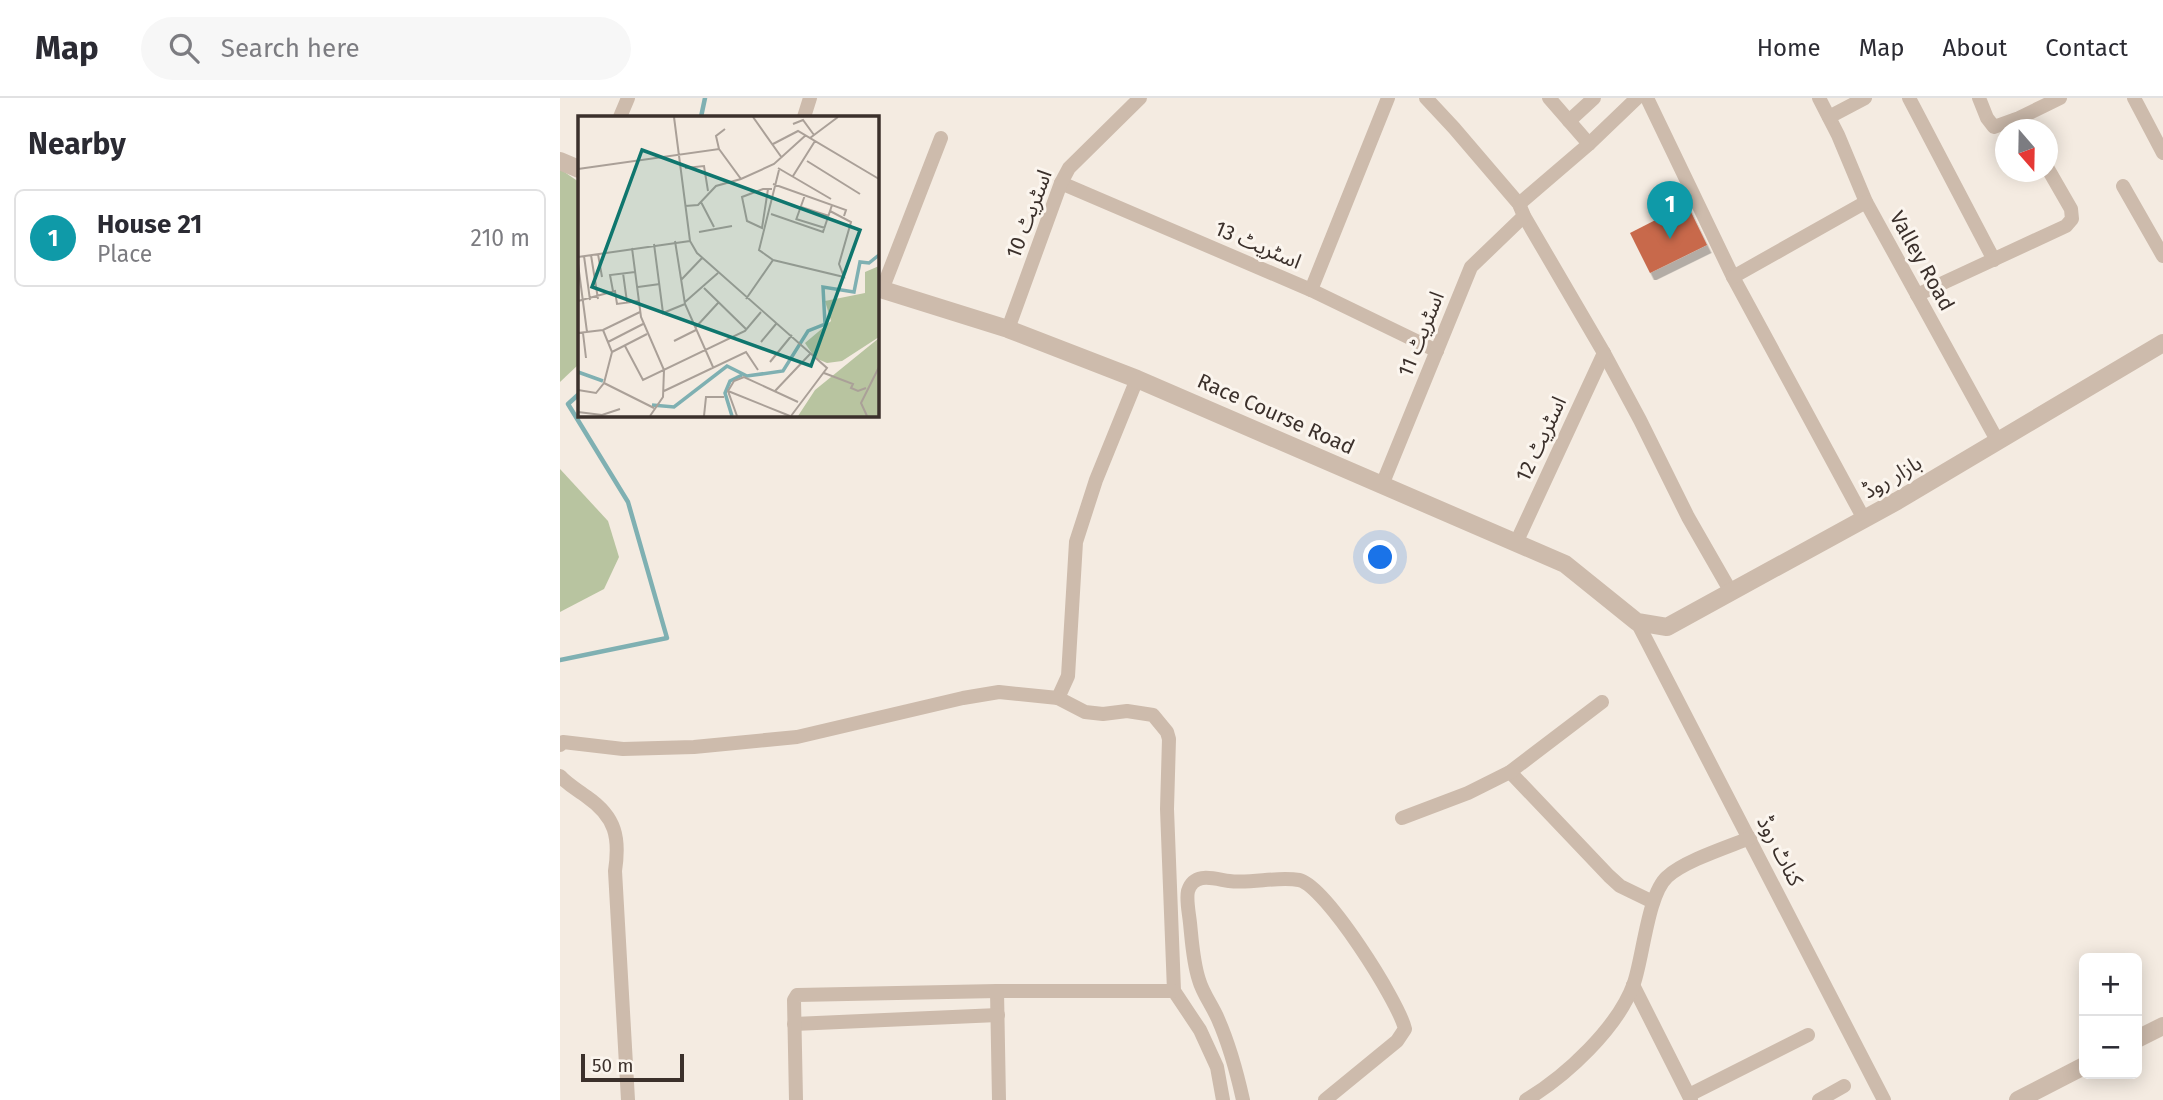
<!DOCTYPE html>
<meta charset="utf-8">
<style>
body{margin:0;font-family:"Fira Sans","Noto Sans Arabic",sans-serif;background:#f7f7f7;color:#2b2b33}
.controls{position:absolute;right:21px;bottom:21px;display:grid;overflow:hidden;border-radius:10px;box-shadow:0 4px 18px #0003}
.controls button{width:63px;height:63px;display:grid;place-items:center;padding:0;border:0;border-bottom:2px solid #e1e1e2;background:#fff;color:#2b2b33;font:35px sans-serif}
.compass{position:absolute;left:1435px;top:21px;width:63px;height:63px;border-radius:50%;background:#fff;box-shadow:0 4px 18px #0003;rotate:160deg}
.scale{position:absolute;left:21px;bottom:18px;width:103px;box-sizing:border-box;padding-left:7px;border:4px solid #3b302b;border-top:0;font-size:19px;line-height:24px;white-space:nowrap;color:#3b302b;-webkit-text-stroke:5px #fbf5ee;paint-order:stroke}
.you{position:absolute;left:821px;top:460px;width:24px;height:24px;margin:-18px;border:5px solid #fff;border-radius:50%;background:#1a73e8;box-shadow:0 0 0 10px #1a73e833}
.badge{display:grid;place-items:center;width:46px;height:46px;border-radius:50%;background:#1f5a5e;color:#fff;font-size:23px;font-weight:700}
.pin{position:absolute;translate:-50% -58px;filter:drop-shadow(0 2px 4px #0008)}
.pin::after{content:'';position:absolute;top:37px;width:24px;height:21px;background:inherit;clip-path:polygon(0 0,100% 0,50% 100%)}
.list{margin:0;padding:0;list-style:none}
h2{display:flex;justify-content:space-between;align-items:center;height:91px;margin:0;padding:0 28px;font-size:30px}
h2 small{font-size:23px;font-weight:400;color:#7c7c81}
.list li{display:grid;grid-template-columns:46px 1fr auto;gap:21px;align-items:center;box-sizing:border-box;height:98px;margin:0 14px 14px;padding:0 14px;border:2px solid #e1e1e2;border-radius:10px}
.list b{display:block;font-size:26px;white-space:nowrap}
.list p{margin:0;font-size:23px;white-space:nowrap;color:#7c7c81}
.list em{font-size:23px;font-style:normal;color:#7c7c81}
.icon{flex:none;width:38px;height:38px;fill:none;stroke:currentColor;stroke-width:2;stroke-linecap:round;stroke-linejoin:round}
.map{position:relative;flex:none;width:1603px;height:1002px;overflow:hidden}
header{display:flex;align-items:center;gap:42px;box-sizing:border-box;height:98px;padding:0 35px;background:#fff;border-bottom:2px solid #e1e1e2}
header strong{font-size:33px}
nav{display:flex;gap:38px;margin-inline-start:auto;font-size:24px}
.search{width:490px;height:63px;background:#f7f7f7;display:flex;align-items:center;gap:18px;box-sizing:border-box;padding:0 24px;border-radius:38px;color:#7c7c81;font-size:26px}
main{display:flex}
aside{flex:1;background:#fff}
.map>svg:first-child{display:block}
.green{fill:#b8c4a0}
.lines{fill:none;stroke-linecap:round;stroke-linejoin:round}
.stream{stroke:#7fb0b2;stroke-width:4.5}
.building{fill:#c8694b;filter:url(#shadow)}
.minor{stroke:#cdbbac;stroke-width:14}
.tertiary{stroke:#cdbbac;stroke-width:18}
.labels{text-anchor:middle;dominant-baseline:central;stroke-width:6;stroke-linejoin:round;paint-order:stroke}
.street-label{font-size:21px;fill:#3b302b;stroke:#fbf5ee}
.inset-river{fill:none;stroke:#7fb0b2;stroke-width:3.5}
.inset-road{fill:none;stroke:#aaa098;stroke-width:2}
.view{fill:#0f766e;fill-opacity:0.15;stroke:#0f766e;stroke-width:3.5}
.inset-edge{fill:none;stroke:#3b302b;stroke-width:3.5}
</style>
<header>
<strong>Map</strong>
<div class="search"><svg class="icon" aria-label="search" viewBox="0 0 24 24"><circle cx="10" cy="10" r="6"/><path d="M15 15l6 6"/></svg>Search here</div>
<nav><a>Home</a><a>Map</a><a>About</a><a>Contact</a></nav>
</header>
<main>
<aside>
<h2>Nearby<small></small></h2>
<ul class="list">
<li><span class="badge" style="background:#0f9aa8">1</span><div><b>House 21</b><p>Place</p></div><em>210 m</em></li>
</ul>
</aside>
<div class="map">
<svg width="1603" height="1002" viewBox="0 0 1603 1002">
<defs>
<filter id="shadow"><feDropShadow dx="4.5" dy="8" stdDeviation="0" flood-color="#0004"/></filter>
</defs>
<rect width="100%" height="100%" fill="#f4ebe1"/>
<!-- green -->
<g class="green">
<polygon points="0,71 19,84 19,266 0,284"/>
<polygon points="0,371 48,423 59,459 44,491 0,514"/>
</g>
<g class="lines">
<!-- stream -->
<g class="stream">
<polyline points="141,19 145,0"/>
<polyline points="0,562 107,540 68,404 8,306 19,296"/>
</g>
</g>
<!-- building -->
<polygon class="building" points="1127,106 1147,147 1090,175 1070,135"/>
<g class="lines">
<!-- minor -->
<g class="minor">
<polyline points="866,0 894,30 959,106 964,118 1044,255 1080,322 1128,419 1171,494"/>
<polyline points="989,0 1029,46"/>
<polyline points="1087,0 1173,179 1304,421"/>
<polyline points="1259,0 1278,37 1306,104 1437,342"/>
<polyline points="1349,0 1434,162"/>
<polyline points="1419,0 1427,20 1434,29 1459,20 1500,0"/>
<polyline points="1574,0 1603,55"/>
<polyline points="60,19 68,0"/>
<polyline points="244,19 250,0"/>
<polyline points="1269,19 1305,0"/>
<polyline points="1009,23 1034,0"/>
<polyline points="501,85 751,192 877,253"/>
<polyline points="1563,88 1603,158"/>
<polyline points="959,106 1029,46 1077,0"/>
<polyline points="1173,179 1306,104"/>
<polyline points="322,192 381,40"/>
<polyline points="751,192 828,0"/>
<polyline points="1357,197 1506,128 1512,121 1511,111 1488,71"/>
<polyline points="448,231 501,85 509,70 580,0"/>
<polyline points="577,281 536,382 516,444 508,578 498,600 525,614 543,616 567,613 593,617 607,634 609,641 607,711 614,893 640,932 657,969 663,1002"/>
<polyline points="822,387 911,169 964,118"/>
<polyline points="956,445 1044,255"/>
<polyline points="1077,524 1324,1002"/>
<polyline points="0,647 3,644 63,651 134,649 237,639 403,600 439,594 498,600"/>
<polyline points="950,674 1049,778 1060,788 1093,804"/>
<path d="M0 678C8 687 18 692 27 699 56 719 60 740 55 773L68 1002"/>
<polyline points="842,720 908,695 950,674 1042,604"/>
<polyline points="1073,887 1131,1002"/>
<polyline points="437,893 439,1002"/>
<polyline points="234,926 438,917"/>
<polyline points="1129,997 1248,937"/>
<polyline points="236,1002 234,902 237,897 437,893 614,893"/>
<path d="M683 1002C677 975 669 946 658 921 652 907 643 896 639 882 633 864 632 844 630 825 629 815 626 802 628 793 634 773 655 781 669 783 692 786 717 778 739 782 765 787 839 904 845 931L837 943 765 1002"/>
<path d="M966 1002C1006 978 1058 930 1074 885 1083 859 1088 796 1107 779 1124 763 1168 749 1190 740"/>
<polyline points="1259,1002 1284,988"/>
</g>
<!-- tertiary -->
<g class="tertiary">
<polyline points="0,63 19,71"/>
<polyline points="317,190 448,231 577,281 1005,466 1077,524 1107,529 1337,403 1603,245"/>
<polyline points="1577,941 1603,928"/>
<polyline points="1458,1002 1524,968"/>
</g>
</g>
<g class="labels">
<!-- street labels -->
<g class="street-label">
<text transform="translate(469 116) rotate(-69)">اسٹریٹ 10</text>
<text transform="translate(698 147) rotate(23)">اسٹریٹ 13</text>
<text transform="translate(1362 163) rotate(61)">Valley Road</text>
<text transform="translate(861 236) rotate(-68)">اسٹریٹ 11</text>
<text transform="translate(716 316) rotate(24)">Race Course Road</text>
<text transform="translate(981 341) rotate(-65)">اسٹریٹ 12</text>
<text transform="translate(1332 379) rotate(-30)">بازار روڈ</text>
<text transform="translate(1220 753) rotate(63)">کناٹ روڈ</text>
</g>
</g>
<!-- overview -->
<g transform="translate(18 18)">
<rect width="301" height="301" fill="#f4ebe1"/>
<path d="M301 150V221L264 245 249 247 237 242 227 227 253 205 247 185 287 177V156ZM301 222V300H220L237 274Z" fill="#b8c4a0"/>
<path class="inset-river" d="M0 256 25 265M74 289 96 291 149 250 169 260 205 255 230 215 247 208 245 171 276 176 282 146 291 147 301 139M154 300 147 277 152 265 164 259"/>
<path class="inset-road" d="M96 1 112 125 119 137 249 252 213 300M175 1 204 42M215 8 225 4 236 19M232 22 260 1M195 28 220 15 301 63M141 33 138 20 147 13M229 45 282 78M107 52 126 50 130 75M200 52 253 83M0 53 141 33 163 63 196 48 228 19M215 60 237 25M195 68 268 94 266 100M190 73 184 112 169 105 164 81 185 73H194M123 86 136 111M107 90 120 89 138 70 163 63M223 91 251 100M193 98 245 116 254 89M218 103 247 112M218 104 227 79M121 116 154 110M97 125 107 188 135 251M76 128 85 197 107 188M54 132 63 201 86 254 85 281 72 300M20 138 24 161M13 139 20 183M6 140 12 184M0 141 112 125M195 144 266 161 261 148 273 106 252 95M0 148 9 216M45 157 49 186M103 164 124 142M60 171 82 168M126 172 169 214M35 175 32 159 57 156M168 183 195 144 181 134 201 54M0 185 37 175 39 188 61 185M107 186 140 157M117 212 140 187M0 217 25 214 62 196M5 217 8 242M96 225 118 214M30 226 65 208M183 226 198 208M47 230 65 264 167 215 183 196M34 236 69 218M192 246 214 219M246 257 275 268 273 272 280 275 288 272M26 267 76 292M0 274 18 277 26 267 34 236 25 214M86 275 168 236 180 254M150 275 212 300M197 275 232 238M0 296 24 299 42 293M126 300 128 281H146M159 300 150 275 156 265 166 261 220 286M289 300 283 287 301 251"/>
<path class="view" d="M64 34 282 114 233 250 14 171Z"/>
<rect width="301" height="301" class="inset-edge"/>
</g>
</svg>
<div class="controls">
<button>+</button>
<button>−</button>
</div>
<svg class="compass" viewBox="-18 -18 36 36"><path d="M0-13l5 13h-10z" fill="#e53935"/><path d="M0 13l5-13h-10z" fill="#7c7c81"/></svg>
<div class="scale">50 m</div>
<div class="you"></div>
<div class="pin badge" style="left:1110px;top:141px;background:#0f9aa8">1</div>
</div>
</main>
